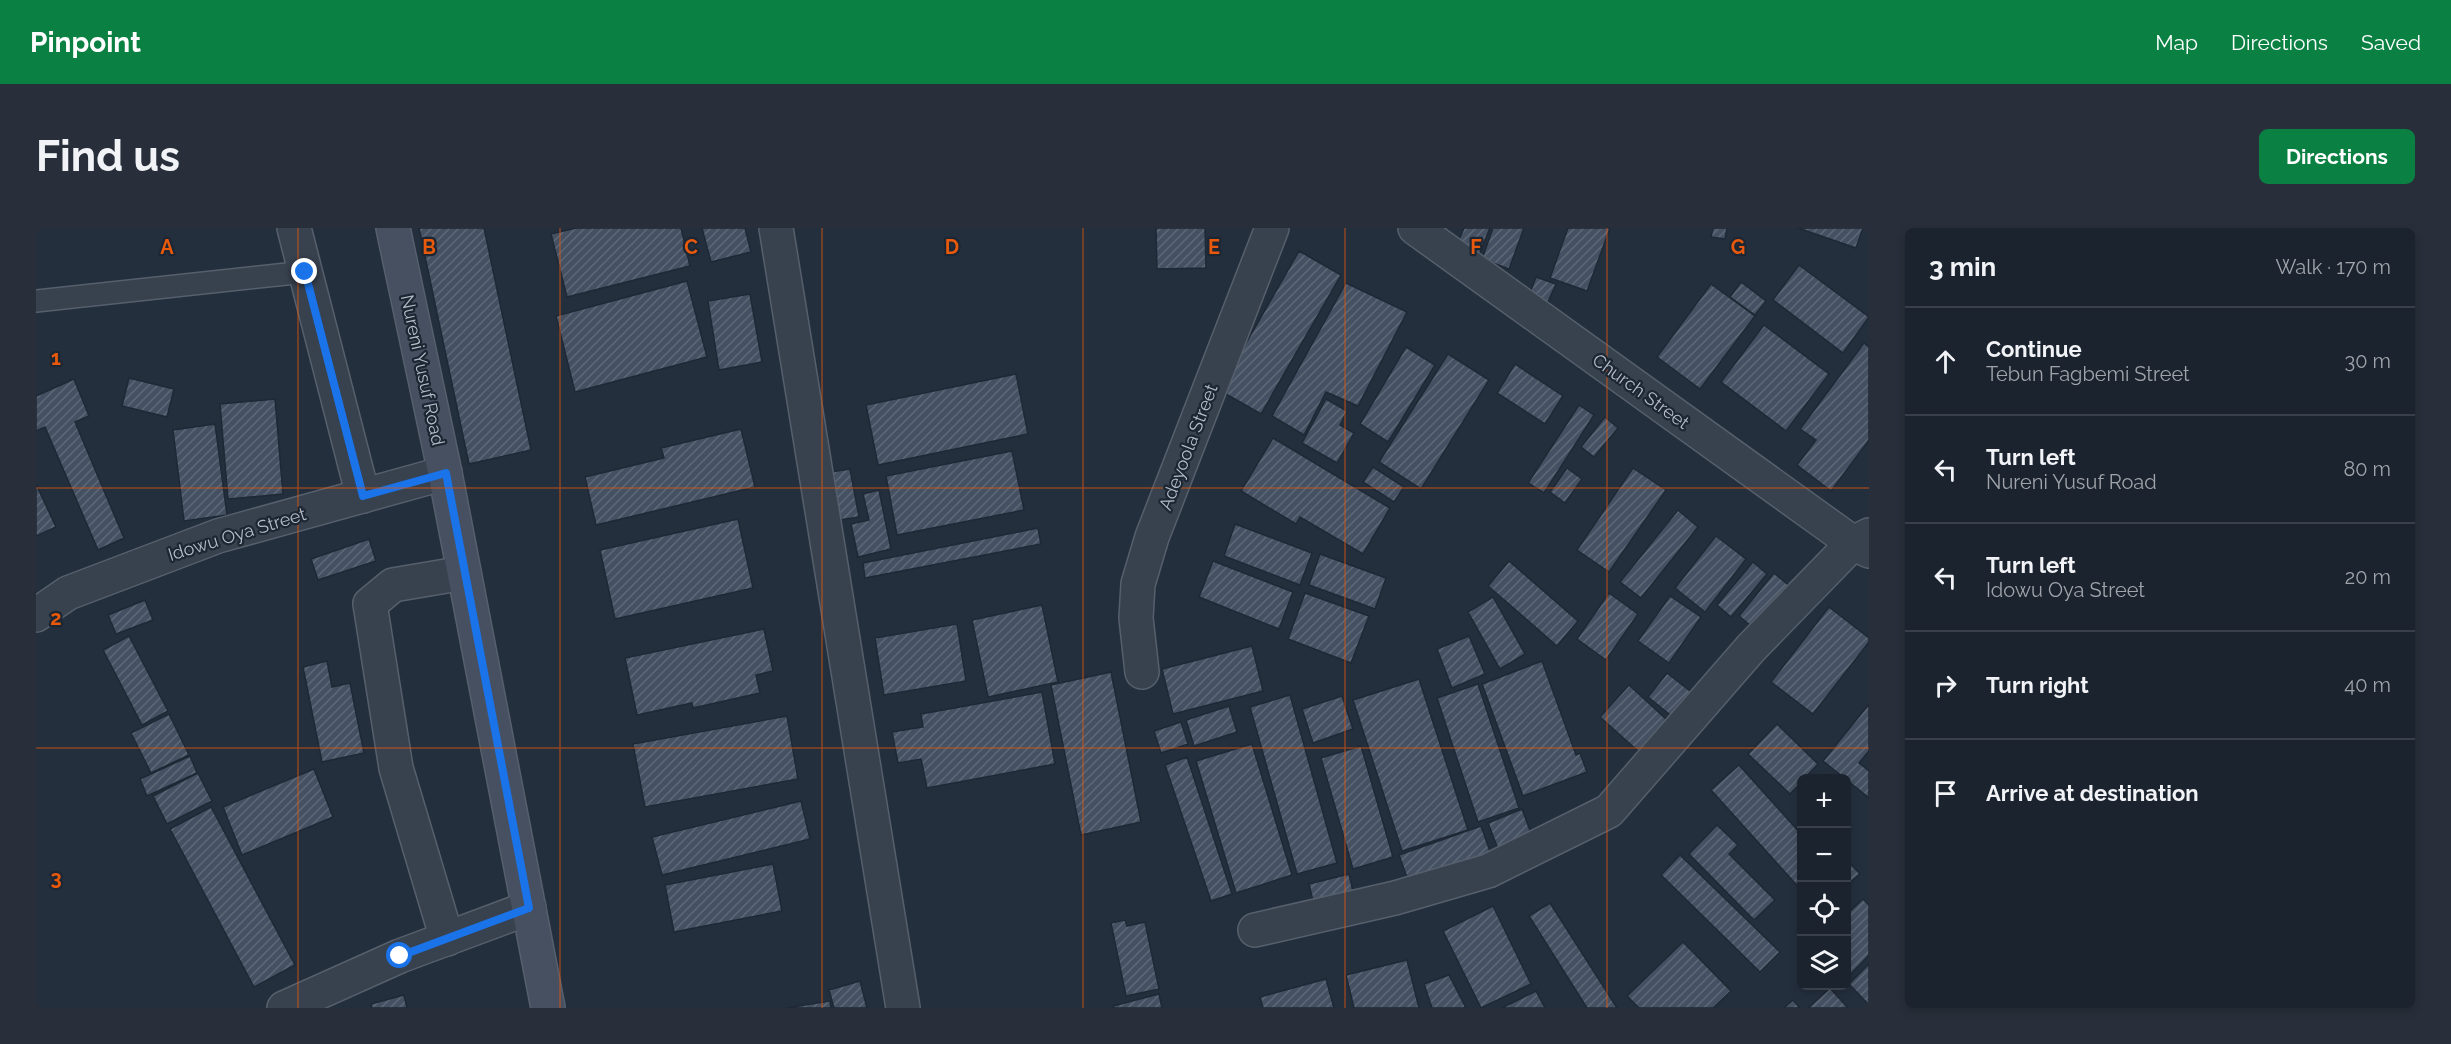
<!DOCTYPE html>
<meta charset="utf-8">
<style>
body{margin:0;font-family:Raleway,sans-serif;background:#282f3a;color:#f1f3f6}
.controls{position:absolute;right:18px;bottom:18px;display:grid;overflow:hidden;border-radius:9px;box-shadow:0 3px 9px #0003}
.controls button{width:54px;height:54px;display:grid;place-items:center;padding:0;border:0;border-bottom:2px solid #39404a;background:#1b232e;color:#f1f3f6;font:30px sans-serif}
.stop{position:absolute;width:18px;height:18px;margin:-14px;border:4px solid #1a73e8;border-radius:50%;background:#fff}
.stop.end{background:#1a73e8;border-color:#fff;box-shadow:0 2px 6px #0008}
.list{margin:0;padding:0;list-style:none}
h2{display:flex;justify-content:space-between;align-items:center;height:78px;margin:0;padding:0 24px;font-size:26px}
h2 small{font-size:20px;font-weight:400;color:#a0a4aa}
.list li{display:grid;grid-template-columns:39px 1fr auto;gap:18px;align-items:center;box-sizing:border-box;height:108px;padding:0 24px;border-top:2px solid #39404a}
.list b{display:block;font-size:22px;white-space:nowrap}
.list p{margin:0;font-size:20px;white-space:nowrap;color:#a0a4aa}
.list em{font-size:20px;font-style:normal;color:#a0a4aa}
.icon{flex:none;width:33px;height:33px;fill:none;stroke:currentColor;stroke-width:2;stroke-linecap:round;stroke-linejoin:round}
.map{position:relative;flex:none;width:1833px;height:780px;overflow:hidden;border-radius:9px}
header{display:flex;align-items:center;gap:36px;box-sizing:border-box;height:84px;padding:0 30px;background:#0b8043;color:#fff}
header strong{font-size:28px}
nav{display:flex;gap:33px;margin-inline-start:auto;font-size:21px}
.intro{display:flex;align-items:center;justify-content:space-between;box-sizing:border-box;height:144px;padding:0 36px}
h1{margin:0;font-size:42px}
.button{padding:15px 27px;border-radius:9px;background:#0b8043;color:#fff;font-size:21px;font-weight:700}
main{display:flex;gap:36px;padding:0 36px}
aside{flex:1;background:#1b232e;border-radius:9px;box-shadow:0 3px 9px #0003}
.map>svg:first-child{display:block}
.building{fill:url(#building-hatch);stroke:#1f2835;stroke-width:1.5}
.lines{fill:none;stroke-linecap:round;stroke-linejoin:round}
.lane-casing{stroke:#565f6c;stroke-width:24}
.street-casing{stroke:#565f6c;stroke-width:36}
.secondary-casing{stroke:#565f6c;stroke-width:36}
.lane{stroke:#38414e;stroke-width:21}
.street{stroke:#38414e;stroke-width:33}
.secondary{stroke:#465061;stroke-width:33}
.route{stroke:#1a73e8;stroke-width:8}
.grid{fill:none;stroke:#e8590c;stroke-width:1.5;stroke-opacity:0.55}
.labels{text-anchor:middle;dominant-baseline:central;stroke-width:4.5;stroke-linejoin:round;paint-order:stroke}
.street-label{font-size:18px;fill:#b4bcc9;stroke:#1d2633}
.grid-label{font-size:20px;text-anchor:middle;font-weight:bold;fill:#e8590c;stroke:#1d2633;stroke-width:4.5;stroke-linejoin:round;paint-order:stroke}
</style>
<header>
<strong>Pinpoint</strong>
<nav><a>Map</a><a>Directions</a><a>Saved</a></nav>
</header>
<div class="intro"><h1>Find us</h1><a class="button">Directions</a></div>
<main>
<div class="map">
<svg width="1833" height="780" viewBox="0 0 1833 780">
<defs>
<pattern id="building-hatch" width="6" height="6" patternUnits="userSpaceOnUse" patternTransform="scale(1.5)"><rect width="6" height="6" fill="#455162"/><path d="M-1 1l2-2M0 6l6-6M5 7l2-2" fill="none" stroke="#5d6877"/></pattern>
</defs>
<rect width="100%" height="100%" fill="#242f3e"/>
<!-- building -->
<g class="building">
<polygon points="383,0 448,0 495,222 433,236"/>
<polygon points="540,0 645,0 654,38 531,69 515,6"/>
<polygon points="666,0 709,0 715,24 675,34"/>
<polygon points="1120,0 1169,0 1170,40 1121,41"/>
<polygon points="1428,0 1454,0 1442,29 1420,19"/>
<polygon points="1457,0 1488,0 1473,41 1446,31"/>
<polygon points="1532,0 1574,0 1551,63 1514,50"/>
<polygon points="1677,0 1691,0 1689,11 1675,9"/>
<polygon points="1762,0 1827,0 1820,20"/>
<polygon points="1263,23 1305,47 1225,186 1183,162"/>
<polygon points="1763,37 1833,89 1807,125 1737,72"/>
<polygon points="1500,49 1520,56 1511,76 1493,68"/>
<polygon points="651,53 671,129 539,164 520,88"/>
<polygon points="1705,54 1730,73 1719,87 1694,69"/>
<polygon points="1310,55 1371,84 1322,178 1290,164 1268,207 1236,188"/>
<polygon points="1675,56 1719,88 1664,161 1621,129"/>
<polygon points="714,66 726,134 683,142 672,73"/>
<polygon points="1728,97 1793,146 1750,203 1685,154"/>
<polygon points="1828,115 1833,119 1833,212 1795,263 1761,237 1780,212 1764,201"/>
<polygon points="1370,119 1399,137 1352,214 1324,196"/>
<polygon points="1412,126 1453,152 1385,261 1343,234"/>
<polygon points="1479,136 1527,168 1509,196 1461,165"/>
<polygon points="980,146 992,206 842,237 830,177"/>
<polygon points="93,150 138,161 131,189 86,178"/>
<polygon points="38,151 53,188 39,194 88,310 62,322 9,199 0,203 0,168"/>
<polygon points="239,171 247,266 192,271 184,176"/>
<polygon points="1290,171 1311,183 1304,197 1318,205 1301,235 1266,215"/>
<polygon points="1543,177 1558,187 1508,265 1492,255"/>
<polygon points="1569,189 1582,200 1558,229 1545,219"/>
<polygon points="179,196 191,287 148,293 137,202"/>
<polygon points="705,201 719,259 560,297 549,249 628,230 625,220"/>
<polygon points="1237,210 1354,280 1327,326 1264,289 1260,296 1205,263"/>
<polygon points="976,223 988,282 861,307 850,248"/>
<polygon points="1337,239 1368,259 1358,274 1327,254"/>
<polygon points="1531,240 1546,251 1529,275 1514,264"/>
<polygon points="1597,240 1630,262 1573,344 1541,322"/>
<polygon points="814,241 823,289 803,292 795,244"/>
<polygon points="0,256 20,299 0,308"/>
<polygon points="843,262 855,321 822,329 815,296 833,292 827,266"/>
<polygon points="1642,282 1662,299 1605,370 1584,354"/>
<polygon points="702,291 717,360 579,391 564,322"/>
<polygon points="1199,296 1276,325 1264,357 1188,328"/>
<polygon points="1002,300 1005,316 829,350 827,335"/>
<polygon points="1680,308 1710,331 1669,384 1639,360"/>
<polygon points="333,311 340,333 282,352 275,331"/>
<polygon points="1284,326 1350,350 1339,381 1273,357"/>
<polygon points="1177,333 1257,364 1243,401 1163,369"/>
<polygon points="1473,333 1542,393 1521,418 1452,358"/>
<polygon points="1717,334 1731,346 1695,389 1681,377"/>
<polygon points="1738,345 1756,360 1721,403 1703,388"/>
<polygon points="1269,365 1333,388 1315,435 1252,411"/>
<polygon points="1573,365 1602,386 1570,432 1541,411"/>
<polygon points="1634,368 1665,389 1633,435 1602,413"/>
<polygon points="1457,369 1489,426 1464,441 1432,384"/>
<polygon points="109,372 117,392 80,406 72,387"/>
<polygon points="1006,377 1022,454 952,469 936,392"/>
<polygon points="1793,379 1833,410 1833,414 1777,486 1735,454"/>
<polygon points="921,396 930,453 848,467 839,410"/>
<polygon points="728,401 737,443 720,447 724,465 657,480 656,475 601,487 589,430"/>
<polygon points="93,408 132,483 106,497 67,422"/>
<polygon points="1433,408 1449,446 1416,460 1401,421"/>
<polygon points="1216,418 1227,463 1137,486 1126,441"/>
<polygon points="291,433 296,459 314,455 328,525 286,534 267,439"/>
<polygon points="1506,433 1540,527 1544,525 1551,544 1487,568 1446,456"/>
<polygon points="1075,444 1105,594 1045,607 1015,457"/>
<polygon points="1631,445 1663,470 1643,494 1612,469"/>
<polygon points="1383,451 1432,602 1366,623 1317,472"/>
<polygon points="1442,456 1483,580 1442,594 1401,470"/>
<polygon points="1593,457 1631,492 1602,523 1564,489"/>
<polygon points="1006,464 1019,536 891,560 885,531 862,535 856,504 887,499 885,486"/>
<polygon points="1254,467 1301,635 1261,646 1214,479"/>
<polygon points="1306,468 1317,501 1277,515 1266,481"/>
<polygon points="1833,476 1833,523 1823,535 1833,543 1833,570 1787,533"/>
<polygon points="1193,478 1201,504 1158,518 1150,492"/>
<polygon points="133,486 153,527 115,545 95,505"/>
<polygon points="751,488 762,551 609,579 597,516"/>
<polygon points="1145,494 1152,516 1125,525 1118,503"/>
<polygon points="1741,496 1782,536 1769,550 1766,550 1766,554 1754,566 1712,526"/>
<polygon points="1216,516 1256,647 1200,665 1160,533"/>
<polygon points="1325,518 1357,629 1317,641 1285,530"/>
<polygon points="154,528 161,545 111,568 104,551"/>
<polygon points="1151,529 1196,666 1175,673 1129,537"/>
<polygon points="1703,537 1766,607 1766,663 1675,562"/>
<polygon points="278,541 297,589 206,627 187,579"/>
<polygon points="162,545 176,573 131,596 117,568"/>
<polygon points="765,573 774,611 626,647 616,609"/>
<polygon points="175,579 259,737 218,759 134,601"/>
<polygon points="1486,581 1498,613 1464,626 1452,595"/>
<polygon points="1681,597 1702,617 1693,626 1739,672 1718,692 1653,626"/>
<polygon points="1445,598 1456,629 1374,658 1363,627"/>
<polygon points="1644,627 1744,724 1724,744 1625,647"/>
<polygon points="1810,631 1824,646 1813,655 1810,652"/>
<polygon points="737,636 746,683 638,704 629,657"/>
<polygon points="1313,646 1319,672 1279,682 1273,656"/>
<polygon points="1827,671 1833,677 1833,727 1810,751 1810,687"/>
<polygon points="1514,675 1581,780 1551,780 1493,688"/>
<polygon points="1457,678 1495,756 1445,780 1407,703"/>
<polygon points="1089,692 1091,698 1109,694 1123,761 1090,768 1075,695"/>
<polygon points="1647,714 1695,763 1677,780 1603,780 1591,768"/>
<polygon points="1371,732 1383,780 1318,780 1310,747"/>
<polygon points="1833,736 1833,777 1813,756"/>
<polygon points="1413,747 1430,780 1396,780 1388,756"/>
<polygon points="1290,751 1298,780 1227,780 1224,769"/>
<polygon points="824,753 831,780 798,780 793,762"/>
<polygon points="1794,760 1812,780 1772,780"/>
<polygon points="1500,763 1509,780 1466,780"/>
<polygon points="1123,766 1126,780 1078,780 1077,778"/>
<polygon points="368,767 371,780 336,780 335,776"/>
<polygon points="1757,772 1764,780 1748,780"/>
<polygon points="794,773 795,780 750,780"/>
</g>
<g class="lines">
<!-- lane casing -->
<g class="lane-casing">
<polyline id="lane" points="0,73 269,44"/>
</g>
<!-- street casing -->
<g class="street-casing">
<g id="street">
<polyline points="258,0 327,268"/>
<polyline points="740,0 867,780"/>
<polyline points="1379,0 1817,315 1833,323"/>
<polyline points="0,387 32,365 182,308 409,245"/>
<polyline points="1106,444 1100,390 1102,356 1116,309 1236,0"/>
<polyline points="1219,702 1359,670 1452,643 1573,583 1715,420 1817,315 1833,307"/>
<polyline points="411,711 360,540 334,376 357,357 428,345"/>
<polyline points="248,780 364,728 493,680"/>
</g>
</g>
<!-- secondary casing -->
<g class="secondary-casing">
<polyline id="secondary" points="357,0 409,245 512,780"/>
</g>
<!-- lane -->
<use href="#lane" class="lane"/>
<!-- street -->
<use href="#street" class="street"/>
<!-- secondary -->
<use href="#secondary" class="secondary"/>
</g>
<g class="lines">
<!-- route -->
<polyline class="route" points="269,44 327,268 410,245 493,680 364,728"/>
</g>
<!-- grid -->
<path class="grid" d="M262 0V780M524 0V780M786 0V780M1047 0V780M1309 0V780M1571 0V780M0 260H1833M0 520H1833"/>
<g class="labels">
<!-- street labels -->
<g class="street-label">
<text transform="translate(387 142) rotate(78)">Nureni Yusuf Road</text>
<text transform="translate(1605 163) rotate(36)">Church Street</text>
<text transform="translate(1152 219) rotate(-69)">Adeyoola Street</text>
<text transform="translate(201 306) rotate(-17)">Idowu Oya Street</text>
</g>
</g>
<g class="grid-label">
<text x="131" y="26">A</text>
<text x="393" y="26">B</text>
<text x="655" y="26">C</text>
<text x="916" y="26">D</text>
<text x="1178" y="26">E</text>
<text x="1440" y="26">F</text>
<text x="1702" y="26">G</text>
<text x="20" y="137">1</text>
<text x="20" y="397">2</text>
<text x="20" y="657">3</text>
</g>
</svg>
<div class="controls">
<button>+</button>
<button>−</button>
<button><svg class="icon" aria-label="locate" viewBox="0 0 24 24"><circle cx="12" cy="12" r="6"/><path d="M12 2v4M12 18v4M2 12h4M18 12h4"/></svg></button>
<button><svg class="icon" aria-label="layers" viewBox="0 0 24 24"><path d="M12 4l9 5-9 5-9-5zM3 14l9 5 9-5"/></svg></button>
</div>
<div class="stop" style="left:364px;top:728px"></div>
<div class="stop end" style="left:269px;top:44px"></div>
</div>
<aside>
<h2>3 min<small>Walk · 170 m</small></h2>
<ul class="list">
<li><svg class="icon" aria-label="ahead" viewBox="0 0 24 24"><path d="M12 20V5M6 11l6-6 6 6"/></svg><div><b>Continue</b><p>Tebun Fagbemi Street</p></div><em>30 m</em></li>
<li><svg class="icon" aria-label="left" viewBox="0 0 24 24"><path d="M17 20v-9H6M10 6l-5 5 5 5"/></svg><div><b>Turn left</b><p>Nureni Yusuf Road</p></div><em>80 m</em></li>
<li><svg class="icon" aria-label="left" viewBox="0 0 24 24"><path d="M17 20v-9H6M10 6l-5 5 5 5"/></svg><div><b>Turn left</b><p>Idowu Oya Street</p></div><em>20 m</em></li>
<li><svg class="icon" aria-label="right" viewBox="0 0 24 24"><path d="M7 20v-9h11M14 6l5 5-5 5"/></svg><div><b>Turn right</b></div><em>40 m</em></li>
<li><svg class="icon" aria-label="arrive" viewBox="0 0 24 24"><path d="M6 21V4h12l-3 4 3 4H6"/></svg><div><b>Arrive at destination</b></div></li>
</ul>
</aside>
</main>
